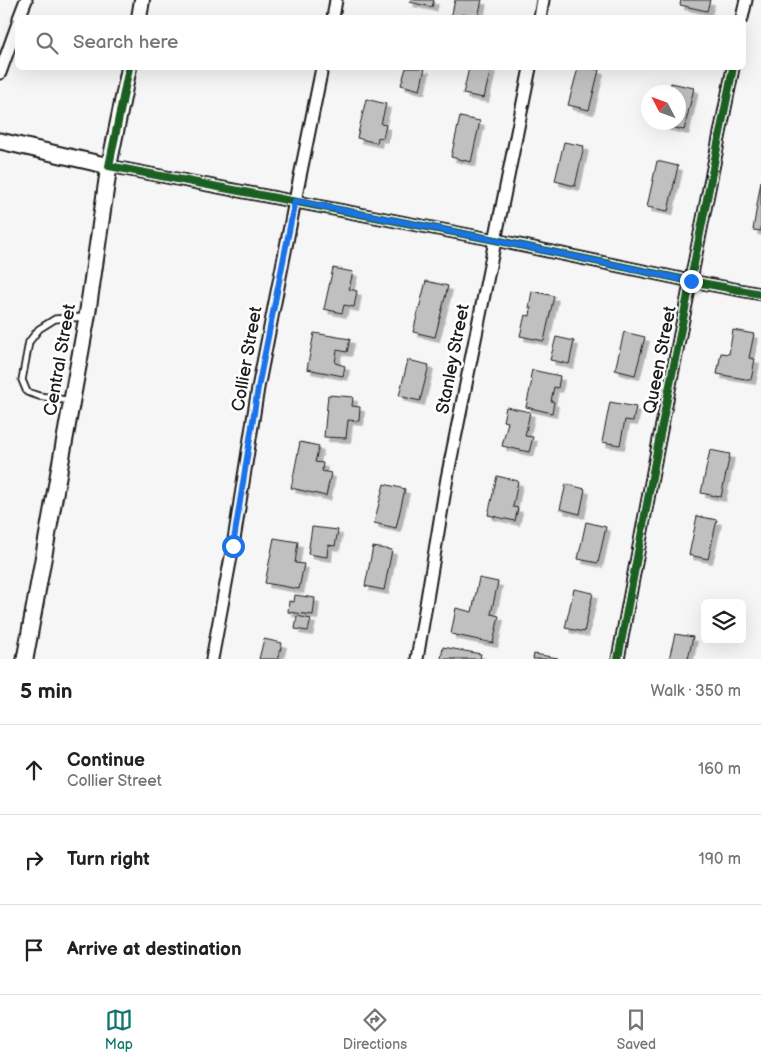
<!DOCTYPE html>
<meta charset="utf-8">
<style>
body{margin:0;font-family:"Balsamiq Sans",sans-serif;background:#f2f2f2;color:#202124}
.controls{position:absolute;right:15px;bottom:15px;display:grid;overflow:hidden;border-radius:8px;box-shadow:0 5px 20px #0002}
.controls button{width:45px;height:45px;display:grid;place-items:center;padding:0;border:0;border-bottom:1px solid #e0e0e0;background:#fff;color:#202124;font:25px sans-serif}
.compass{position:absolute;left:641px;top:85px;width:45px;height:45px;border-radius:50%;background:#fff;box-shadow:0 5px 20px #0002;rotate:311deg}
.stop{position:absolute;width:15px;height:15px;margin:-11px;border:4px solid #1a73e8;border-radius:50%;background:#fff}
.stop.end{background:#1a73e8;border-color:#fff;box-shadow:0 1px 5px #0008}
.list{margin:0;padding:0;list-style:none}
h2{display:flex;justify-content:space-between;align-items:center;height:65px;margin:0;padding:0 20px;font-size:21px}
h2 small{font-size:16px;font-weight:400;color:#757577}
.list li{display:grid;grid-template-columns:32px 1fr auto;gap:15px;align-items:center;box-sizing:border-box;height:90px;padding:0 20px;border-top:1px solid #e0e0e0}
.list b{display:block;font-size:19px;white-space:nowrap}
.list p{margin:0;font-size:16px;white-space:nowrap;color:#757577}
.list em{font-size:16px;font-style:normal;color:#757577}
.icon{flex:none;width:28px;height:28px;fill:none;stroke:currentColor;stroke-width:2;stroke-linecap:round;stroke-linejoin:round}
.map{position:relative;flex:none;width:761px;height:659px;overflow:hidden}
.search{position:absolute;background:#fff;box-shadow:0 5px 20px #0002;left:15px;right:15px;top:15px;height:55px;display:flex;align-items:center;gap:12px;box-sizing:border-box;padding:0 18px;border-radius:8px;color:#757577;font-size:19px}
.sheet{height:335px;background:#fff}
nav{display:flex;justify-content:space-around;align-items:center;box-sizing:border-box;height:70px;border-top:1px solid #e0e0e0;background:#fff;font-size:14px;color:#757577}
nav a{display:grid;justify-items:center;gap:2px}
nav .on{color:#0f766e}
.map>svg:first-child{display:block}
.building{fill:#c0c0c0;stroke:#1c1c1c;filter:url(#shadow)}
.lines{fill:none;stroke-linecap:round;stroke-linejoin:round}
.service-casing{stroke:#1c1c1c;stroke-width:9}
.minor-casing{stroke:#1c1c1c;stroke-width:15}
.tertiary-casing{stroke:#1c1c1c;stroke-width:18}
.secondary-casing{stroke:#1c1c1c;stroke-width:19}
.service{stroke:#fff;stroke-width:5.5}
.minor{stroke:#fff;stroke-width:11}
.tertiary{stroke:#fff;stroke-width:14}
.secondary{stroke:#fff;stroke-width:15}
.cycleway-casing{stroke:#fff;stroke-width:11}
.cycleway{stroke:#1b5e20;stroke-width:8}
.route{stroke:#1a73e8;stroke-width:6}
.labels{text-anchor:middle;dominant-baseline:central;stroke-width:5;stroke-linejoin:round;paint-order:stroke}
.street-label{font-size:18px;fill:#1c1c1c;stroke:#fff}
</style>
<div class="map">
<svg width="761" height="659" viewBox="0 0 761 659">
<defs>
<filter id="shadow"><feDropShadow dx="4.5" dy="4.5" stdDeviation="0" flood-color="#0004"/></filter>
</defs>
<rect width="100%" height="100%" fill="#f6f6f6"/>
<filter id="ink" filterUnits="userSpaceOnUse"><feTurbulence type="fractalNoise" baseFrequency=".02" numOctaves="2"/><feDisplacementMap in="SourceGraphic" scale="10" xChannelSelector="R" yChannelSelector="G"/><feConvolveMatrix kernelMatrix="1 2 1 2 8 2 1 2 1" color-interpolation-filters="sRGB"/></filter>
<g filter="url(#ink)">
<!-- building -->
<g class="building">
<polygon points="410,0 434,0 432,7 409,2"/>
<polygon points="455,0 482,0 478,17 462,14 462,18 451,18"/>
<polygon points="681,0 710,0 707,11 680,5"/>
<polygon points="406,68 425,68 420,90 401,85"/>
<polygon points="469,68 491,68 484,98 463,94"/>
<polygon points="578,68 591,68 599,70 589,110 568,105"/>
<polygon points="671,83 694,88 684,130 662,125 662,122 678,122 678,92 669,92"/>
<polygon points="366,99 386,104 381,124 386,125 383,138 378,137 377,143 357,138"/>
<polygon points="460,117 480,121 471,162 451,157"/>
<polygon points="564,142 584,146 575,186 555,181"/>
<polygon points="657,161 678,166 668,211 647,207"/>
<polygon points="761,181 761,231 753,230"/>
<polygon points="333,268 353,272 349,289 357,291 354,307 344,305 342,313 324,309"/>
<polygon points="426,281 448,286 435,337 413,332"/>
<polygon points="532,291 554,296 544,341 520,336 525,315 530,316 531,308 529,308"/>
<polygon points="733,330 754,334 749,358 755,359 751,380 717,374 721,353 729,354"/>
<polygon points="624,332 645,337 635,375 615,370"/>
<polygon points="314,333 350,339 347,352 337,350 335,363 345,366 343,376 307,369"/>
<polygon points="556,337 574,341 569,364 550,360"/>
<polygon points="408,360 429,365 420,401 399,396"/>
<polygon points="532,370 560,376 558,388 554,387 551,401 554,402 552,413 526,407 532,380 530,379"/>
<polygon points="328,395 353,397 352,406 360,407 359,421 348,420 346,438 324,437"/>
<polygon points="610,402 636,407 633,421 625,420 620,445 602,442"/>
<polygon points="506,407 530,412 525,436 533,437 529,452 502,446 508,422 503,421"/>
<polygon points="300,442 319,446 315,462 323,463 322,471 331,473 326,496 291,488"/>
<polygon points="710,450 730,454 721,497 701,493"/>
<polygon points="497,476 518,481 513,507 518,508 515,521 488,515"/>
<polygon points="384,484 405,489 396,528 374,523"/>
<polygon points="566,484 585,489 580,514 560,509"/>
<polygon points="697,516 717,520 708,559 689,555"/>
<polygon points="586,522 606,527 598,563 578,559"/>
<polygon points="312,527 338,530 335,546 328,545 327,557 308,554"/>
<polygon points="274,538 298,542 295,563 304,564 299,589 265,583"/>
<polygon points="373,547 392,550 384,590 365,586"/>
<polygon points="479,578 498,582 491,614 499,616 493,643 451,634 456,608 472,612"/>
<polygon points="574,589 593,593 584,632 565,628"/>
<polygon points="295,595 315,598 313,615 288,612 289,601 294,602"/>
<polygon points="297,616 311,619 308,631 295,629"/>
<polygon points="675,634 693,637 688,659 669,659"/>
<polygon points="264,639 282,643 278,659 259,659"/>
<polygon points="443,647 481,654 480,659 441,659"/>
<polygon points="534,654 558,658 557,659 533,659"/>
</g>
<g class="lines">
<!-- service casing -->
<g class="service-casing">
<polyline id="service" points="72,401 39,396 27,392 22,380 29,342 39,329 55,319 85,317"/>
</g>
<!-- minor casing -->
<g class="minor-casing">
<g id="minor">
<polyline points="19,18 26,0"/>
<polyline points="333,18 336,0"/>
<polyline points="540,18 543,0"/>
<polyline points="742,18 746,0"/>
<polyline points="0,73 18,23"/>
<polyline points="109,166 495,240 691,281 761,294"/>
<polyline points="212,659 233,546 258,388 295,201 322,68"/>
<polyline points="417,659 447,478 530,68"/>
<polyline points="618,659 659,440 733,68"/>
</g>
</g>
<!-- tertiary casing -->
<g class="tertiary-casing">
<g id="tertiary">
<polyline points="139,18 142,0"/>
<polyline points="109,166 129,68"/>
</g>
</g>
<!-- secondary casing -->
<g class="secondary-casing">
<polyline id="secondary" points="0,141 109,166 87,317 25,659"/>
</g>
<!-- service -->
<use href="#service" class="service"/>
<!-- minor -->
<use href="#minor" class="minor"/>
<!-- tertiary -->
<use href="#tertiary" class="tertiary"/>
<!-- secondary -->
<use href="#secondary" class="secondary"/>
<!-- cycleway casing -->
<g class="cycleway-casing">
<g id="cycleway">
<polyline points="129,68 109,166 495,240 691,281 761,294"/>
<polyline points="618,659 659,440 733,68"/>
</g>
</g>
<!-- cycleway -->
<use href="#cycleway" class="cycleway"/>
</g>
</g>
<g class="lines" filter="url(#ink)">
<!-- route -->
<polyline class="route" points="233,546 258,388 295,201 495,240 691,281"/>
</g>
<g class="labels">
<!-- street labels -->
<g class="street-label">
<text transform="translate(247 359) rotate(-80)">Collier Street</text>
<text transform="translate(453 359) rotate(-79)">Stanley Street</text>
<text transform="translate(60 360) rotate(-80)">Central Street</text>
<text transform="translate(660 360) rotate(-79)">Queen Street</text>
</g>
</g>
</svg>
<div class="controls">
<button><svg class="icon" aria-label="layers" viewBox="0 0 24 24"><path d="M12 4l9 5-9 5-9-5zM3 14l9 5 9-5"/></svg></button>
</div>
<svg class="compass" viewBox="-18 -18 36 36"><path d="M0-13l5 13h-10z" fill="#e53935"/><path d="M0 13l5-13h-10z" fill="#757577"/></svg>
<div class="stop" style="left:233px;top:546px"></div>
<div class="stop end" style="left:691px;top:281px"></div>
<div class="search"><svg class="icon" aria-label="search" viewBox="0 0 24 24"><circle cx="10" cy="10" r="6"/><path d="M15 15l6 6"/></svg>Search here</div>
</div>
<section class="sheet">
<h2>5 min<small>Walk · 350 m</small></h2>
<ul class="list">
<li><svg class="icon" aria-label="ahead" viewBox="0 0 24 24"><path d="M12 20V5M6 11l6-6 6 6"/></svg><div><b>Continue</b><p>Collier Street</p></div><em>160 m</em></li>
<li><svg class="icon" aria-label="right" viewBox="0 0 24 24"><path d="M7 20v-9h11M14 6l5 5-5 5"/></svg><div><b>Turn right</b></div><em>190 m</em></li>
<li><svg class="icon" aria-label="arrive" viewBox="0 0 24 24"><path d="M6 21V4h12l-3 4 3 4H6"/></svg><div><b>Arrive at destination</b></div></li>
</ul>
</section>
<nav>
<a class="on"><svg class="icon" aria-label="map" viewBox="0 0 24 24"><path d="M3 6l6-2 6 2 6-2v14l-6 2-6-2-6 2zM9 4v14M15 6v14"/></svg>Map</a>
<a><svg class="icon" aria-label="directions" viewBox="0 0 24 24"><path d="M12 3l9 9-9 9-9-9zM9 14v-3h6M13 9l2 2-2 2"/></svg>Directions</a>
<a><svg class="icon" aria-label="saved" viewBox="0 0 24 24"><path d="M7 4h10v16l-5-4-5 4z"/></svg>Saved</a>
</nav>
